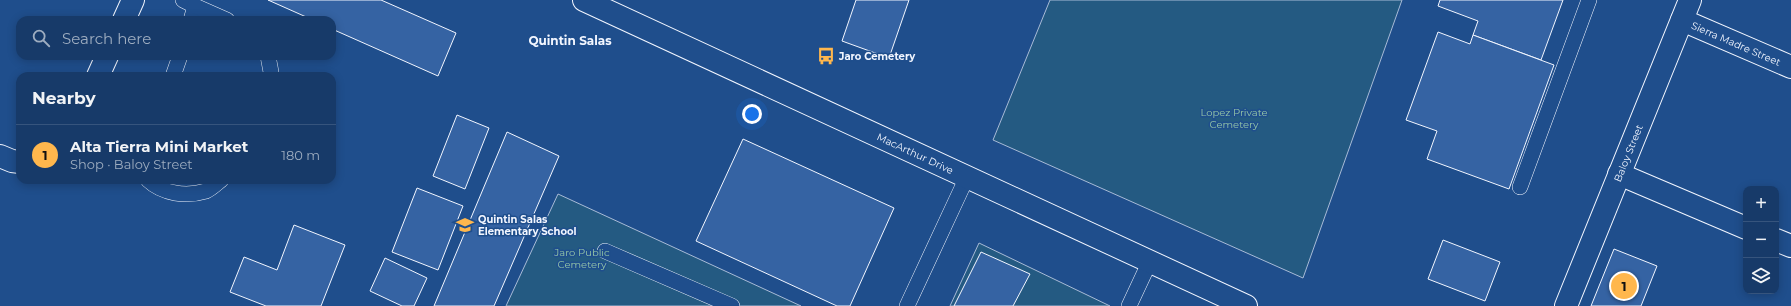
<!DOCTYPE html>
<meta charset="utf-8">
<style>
body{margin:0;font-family:Montserrat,sans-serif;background:#20416f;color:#f1f3f6}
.controls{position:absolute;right:12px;bottom:12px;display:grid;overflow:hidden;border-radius:8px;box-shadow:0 2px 10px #0003}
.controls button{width:36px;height:36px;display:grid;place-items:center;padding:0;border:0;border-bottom:1px solid #36547d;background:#173a69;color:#f1f3f6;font:20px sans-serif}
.you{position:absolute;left:752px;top:114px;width:14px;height:14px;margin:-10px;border:3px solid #fff;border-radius:50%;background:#1a73e8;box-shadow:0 0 0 6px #1a73e833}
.badge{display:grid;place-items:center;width:26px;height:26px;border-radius:50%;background:#ffb74d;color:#111;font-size:13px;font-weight:700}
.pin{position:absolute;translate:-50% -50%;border:2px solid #fff;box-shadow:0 1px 4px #0006}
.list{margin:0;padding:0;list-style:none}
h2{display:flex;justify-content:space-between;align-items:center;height:52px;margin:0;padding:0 16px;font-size:17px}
h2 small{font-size:13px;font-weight:400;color:#9eadc0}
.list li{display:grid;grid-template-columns:26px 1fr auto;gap:12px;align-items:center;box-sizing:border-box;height:60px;padding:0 16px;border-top:1px solid #36547d}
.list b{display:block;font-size:15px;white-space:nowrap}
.list p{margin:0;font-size:13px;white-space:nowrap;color:#9eadc0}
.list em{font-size:13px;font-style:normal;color:#9eadc0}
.icon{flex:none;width:22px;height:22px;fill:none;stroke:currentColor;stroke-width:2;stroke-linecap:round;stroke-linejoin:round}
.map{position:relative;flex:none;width:1791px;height:306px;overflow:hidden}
.search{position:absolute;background:#173a69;box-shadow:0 2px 10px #0003;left:16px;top:16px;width:320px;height:44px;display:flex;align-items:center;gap:10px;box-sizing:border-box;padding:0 14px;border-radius:12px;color:#9eadc0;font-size:15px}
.panel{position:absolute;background:#173a69;box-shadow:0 2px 10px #0003;left:16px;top:72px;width:320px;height:112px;border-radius:12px}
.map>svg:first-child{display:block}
.green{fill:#245a82;stroke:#a8bbd7}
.building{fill:#3563a3;stroke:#f2f6ff}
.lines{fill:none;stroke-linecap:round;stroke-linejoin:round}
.lane-casing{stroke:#f2f6ff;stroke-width:16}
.street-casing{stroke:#f2f6ff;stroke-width:24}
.primary-casing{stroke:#f2f6ff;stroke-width:24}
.lane{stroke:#1f4e8c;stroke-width:15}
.street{stroke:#1f4e8c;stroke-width:22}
.primary{stroke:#1f4e8c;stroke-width:22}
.labels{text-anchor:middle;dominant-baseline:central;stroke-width:3;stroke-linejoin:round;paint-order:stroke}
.street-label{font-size:10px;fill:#f2f6ff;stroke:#1f4e8c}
.poi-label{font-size:10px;font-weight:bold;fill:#f2f6ff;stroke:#1f4e8c;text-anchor:start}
.park-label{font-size:10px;fill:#97c8a6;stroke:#1f4e8c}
.quarter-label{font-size:12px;font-weight:bold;fill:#f2f6ff;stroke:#1f4e8c}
</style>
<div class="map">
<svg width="1791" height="306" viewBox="0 0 1791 306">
<rect width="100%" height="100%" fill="#1f4e8c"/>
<!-- green -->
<g class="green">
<polygon points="1050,0 1402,0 1303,278 993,140"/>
<polygon points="558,194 801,306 506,306"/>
<polygon points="979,243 1110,306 950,306"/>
</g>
<!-- building -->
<g class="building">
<polygon points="268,0 381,0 456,33 438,76 332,29 332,20 313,20"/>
<polygon points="856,0 909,0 889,58 842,41"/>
<polygon points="1440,0 1563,0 1541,60 1473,35 1478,21 1438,6"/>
<polygon points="1438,32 1470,44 1473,35 1554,65 1509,189 1427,159 1437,131 1406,120"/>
<polygon points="457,115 489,128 465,189 433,176"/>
<polygon points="507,132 559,156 494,306 434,306"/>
<polygon points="743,139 894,208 850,306 837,306 696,241"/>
<polygon points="417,188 463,206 438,270 392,252"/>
<polygon points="294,225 345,245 321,306 266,306 230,292 244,257 277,270"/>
<polygon points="1443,240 1500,262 1485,301 1428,279"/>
<polygon points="1614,249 1657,266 1641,306 1591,306"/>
<polygon points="981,252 1030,274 1013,306 954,306"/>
<polygon points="385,258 427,278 414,306 402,306 370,291"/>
</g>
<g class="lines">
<!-- lane casing -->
<g class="lane-casing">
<g id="lane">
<polyline points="183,0 195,6 191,20"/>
<polyline points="195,6 227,20"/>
<polyline points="268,56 271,72 270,76"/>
<polyline points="173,76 180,56"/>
<path d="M148 180C163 194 186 197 206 191 211 189 217 183 221 180"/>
<polyline points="1520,187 1589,0"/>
<polyline points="605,251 732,306"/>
<polyline points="907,306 967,177"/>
<polyline points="1129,306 1150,261"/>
</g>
</g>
<!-- street casing -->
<g class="street-casing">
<g id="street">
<polyline points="124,20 133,0"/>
<path id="s1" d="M1682 20 1791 67"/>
<polyline points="98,76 107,56"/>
<polyline points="0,156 12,161 20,162"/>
<polyline points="1619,174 1746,228"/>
<polyline points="1776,240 1791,246"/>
<path id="s2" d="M1566 306 1690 0"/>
</g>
</g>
<!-- primary casing -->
<g class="primary-casing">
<g id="primary">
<path id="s3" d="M584 0 1246 306"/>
</g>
</g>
<!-- lane -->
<use href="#lane" class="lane"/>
<!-- street -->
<use href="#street" class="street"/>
<!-- primary -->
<use href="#primary" class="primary"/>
</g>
<!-- icons -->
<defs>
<g id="bus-bare" transform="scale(1.38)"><path d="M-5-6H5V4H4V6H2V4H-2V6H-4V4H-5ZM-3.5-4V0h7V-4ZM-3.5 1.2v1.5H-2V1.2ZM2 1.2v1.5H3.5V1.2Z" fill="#ffb74d" stroke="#1f4e8c" stroke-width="2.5" paint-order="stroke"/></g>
<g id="school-bare" transform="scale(1.38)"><path d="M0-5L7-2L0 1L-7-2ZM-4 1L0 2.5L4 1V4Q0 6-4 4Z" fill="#ffb74d" stroke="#1f4e8c" stroke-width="2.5" paint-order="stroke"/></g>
</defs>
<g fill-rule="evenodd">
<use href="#bus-bare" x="826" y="56"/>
<use href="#school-bare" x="465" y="225"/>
</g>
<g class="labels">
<!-- street labels -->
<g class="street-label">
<text stroke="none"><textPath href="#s1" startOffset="59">Sierra Madre Street</textPath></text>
<text stroke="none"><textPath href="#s3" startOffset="365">MacArthur Drive</textPath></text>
<text stroke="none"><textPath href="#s2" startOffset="165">Baloy Street</textPath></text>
</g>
<!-- poi labels -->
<g class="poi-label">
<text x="839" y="56">Jaro Cemetery</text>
<text x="478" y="219">Quintin Salas<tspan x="478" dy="12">Elementary School</tspan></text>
</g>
<!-- park labels -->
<g class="park-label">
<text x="1234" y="112">Lopez Private<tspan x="1234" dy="12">Cemetery</tspan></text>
<text x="582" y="252">Jaro Public<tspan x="582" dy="12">Cemetery</tspan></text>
</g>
<!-- quarter labels -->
<g class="quarter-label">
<text x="570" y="40">Quintin Salas</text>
</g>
</g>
</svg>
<div class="controls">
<button>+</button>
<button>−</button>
<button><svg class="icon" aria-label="layers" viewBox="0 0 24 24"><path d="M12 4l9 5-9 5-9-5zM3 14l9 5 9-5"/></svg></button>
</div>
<div class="you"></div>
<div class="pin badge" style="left:1624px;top:286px">1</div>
<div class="search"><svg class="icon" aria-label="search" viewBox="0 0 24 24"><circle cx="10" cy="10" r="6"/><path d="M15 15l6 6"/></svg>Search here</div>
<section class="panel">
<h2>Nearby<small></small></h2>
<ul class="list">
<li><span class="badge">1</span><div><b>Alta Tierra Mini Market</b><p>Shop · Baloy Street</p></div><em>180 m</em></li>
</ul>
</section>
</div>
